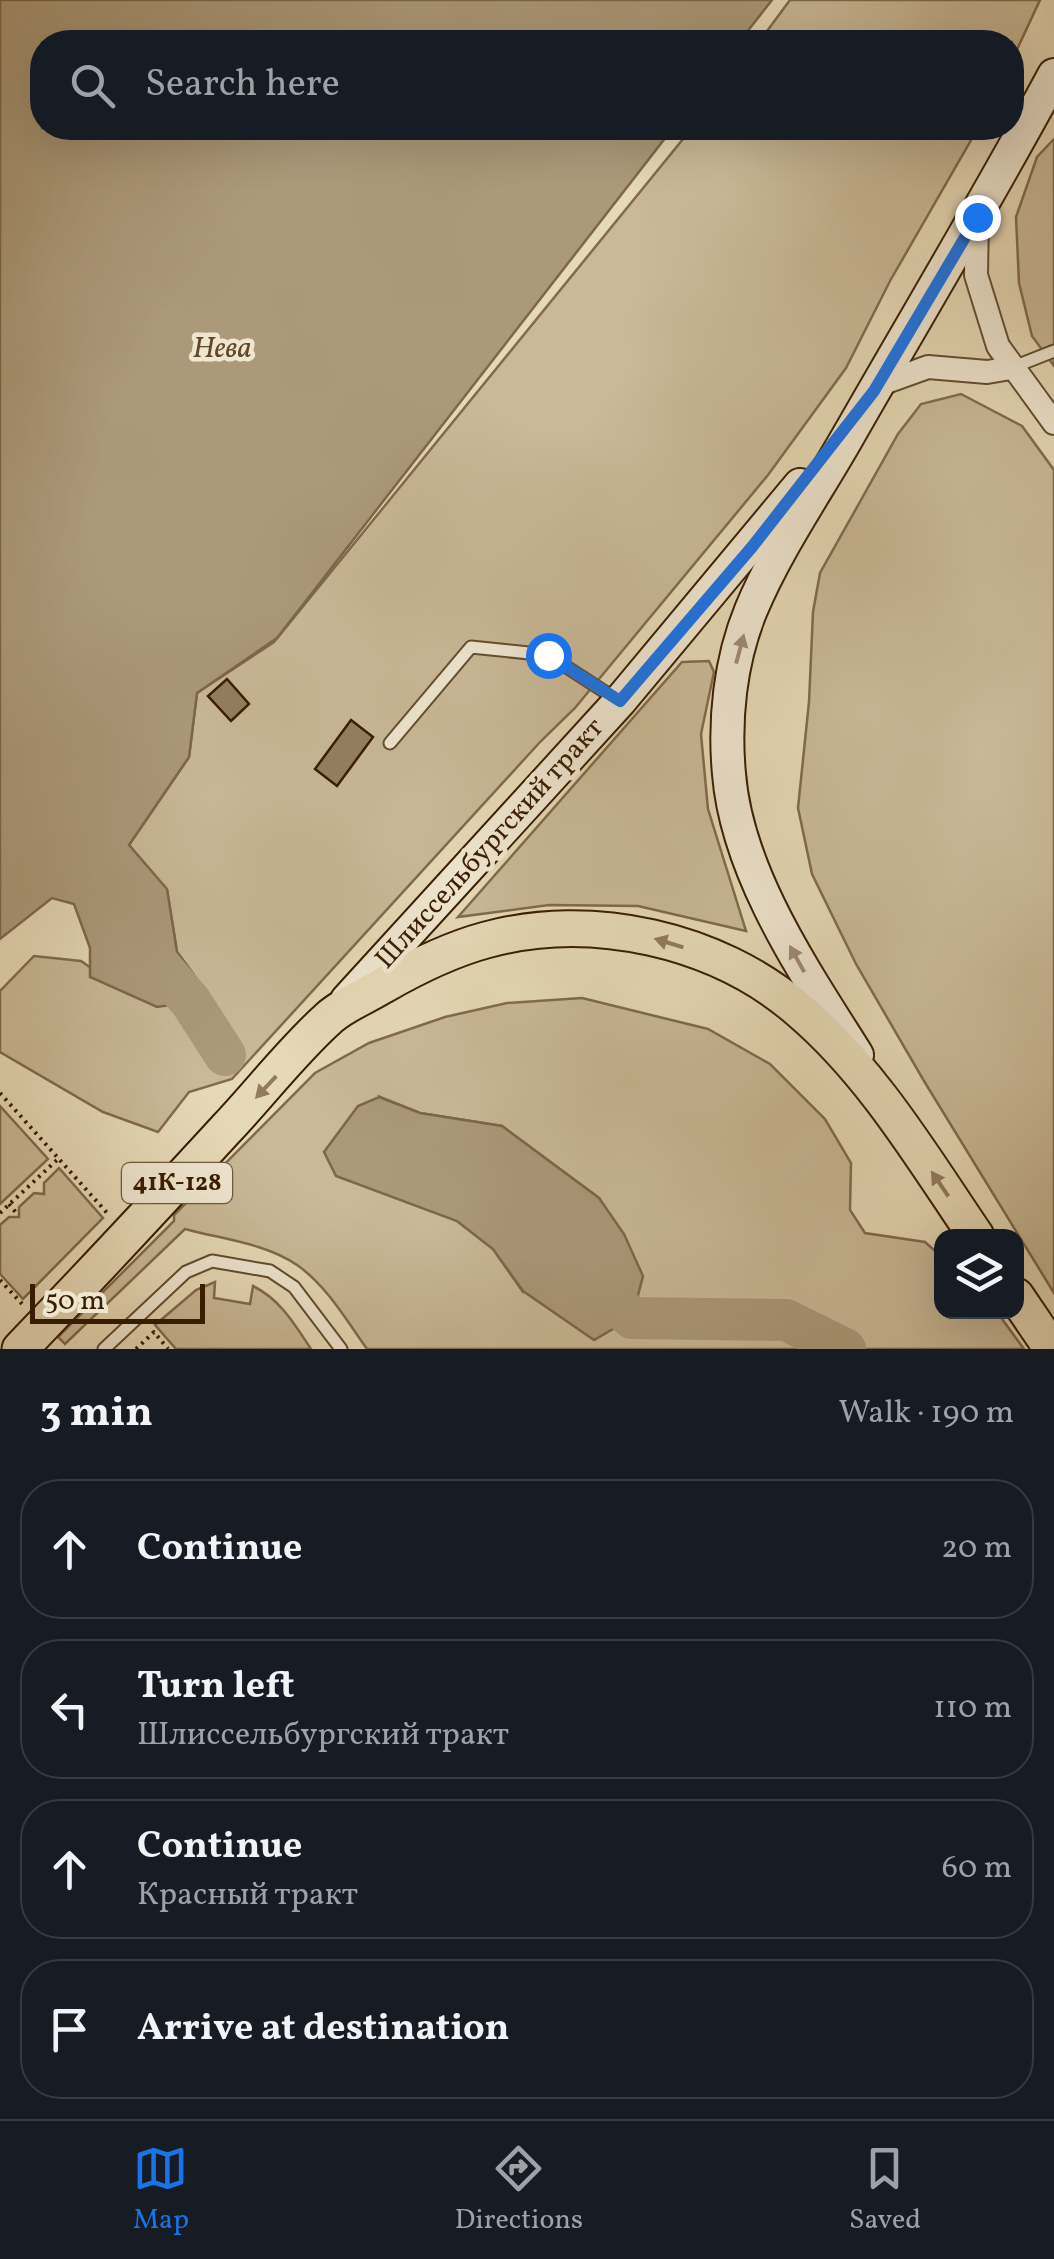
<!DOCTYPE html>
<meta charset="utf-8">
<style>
body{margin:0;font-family:Vollkorn,serif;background:#242831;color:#f1f3f6}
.controls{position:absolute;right:30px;bottom:30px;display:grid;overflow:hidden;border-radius:20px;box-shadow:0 10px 40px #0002}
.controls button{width:90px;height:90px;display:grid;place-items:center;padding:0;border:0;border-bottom:2px solid #363941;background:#171b24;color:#f1f3f6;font:50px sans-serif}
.scale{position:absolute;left:30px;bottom:25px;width:175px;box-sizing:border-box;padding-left:10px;border:5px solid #391d02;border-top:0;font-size:28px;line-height:35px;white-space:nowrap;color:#391d02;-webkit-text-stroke:8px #efe6d0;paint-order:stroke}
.stop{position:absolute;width:30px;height:30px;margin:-22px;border:8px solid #1a73e8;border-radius:50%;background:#fff}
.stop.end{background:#1a73e8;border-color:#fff;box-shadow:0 2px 10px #0008}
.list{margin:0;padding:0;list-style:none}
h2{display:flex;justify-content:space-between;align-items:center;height:130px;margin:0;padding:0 40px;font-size:42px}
h2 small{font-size:32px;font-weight:400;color:#9ea1a6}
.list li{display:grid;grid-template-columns:65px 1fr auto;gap:30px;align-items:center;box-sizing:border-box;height:140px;margin:0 20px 20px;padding:0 20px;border:2px solid #363941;border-radius:40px}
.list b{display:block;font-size:38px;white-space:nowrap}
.list p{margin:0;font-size:32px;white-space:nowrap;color:#9ea1a6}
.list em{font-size:32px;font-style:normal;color:#9ea1a6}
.icon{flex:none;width:55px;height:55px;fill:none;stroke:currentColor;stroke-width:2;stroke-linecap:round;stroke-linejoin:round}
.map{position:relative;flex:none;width:1054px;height:1349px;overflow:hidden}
.search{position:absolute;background:#171b24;box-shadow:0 10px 40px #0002;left:30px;right:30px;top:30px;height:110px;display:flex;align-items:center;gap:25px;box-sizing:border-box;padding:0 35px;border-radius:40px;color:#9ea1a6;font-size:38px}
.sheet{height:770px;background:#171b24}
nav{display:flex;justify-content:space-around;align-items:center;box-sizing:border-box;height:140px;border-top:2px solid #363941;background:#171b24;font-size:28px;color:#9ea1a6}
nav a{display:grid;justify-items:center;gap:5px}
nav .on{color:#1a73e8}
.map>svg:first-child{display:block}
.green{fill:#c9b997;stroke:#816b4c;stroke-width:2.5;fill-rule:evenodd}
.water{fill:#ab9979;stroke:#7d6749;stroke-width:2.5}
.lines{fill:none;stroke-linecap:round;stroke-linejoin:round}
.river{stroke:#ab9979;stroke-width:42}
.building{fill:#937f60;stroke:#391d02;stroke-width:2.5}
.service-casing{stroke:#644c2f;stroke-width:15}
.minor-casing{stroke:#644c2f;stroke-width:26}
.secondary-casing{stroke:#391d02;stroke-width:36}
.primary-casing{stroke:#391d02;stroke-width:39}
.path{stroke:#391d02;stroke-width:4;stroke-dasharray:2.5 5;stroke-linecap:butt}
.service{stroke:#efe6d0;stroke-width:11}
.minor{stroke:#efe6d0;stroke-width:22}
.secondary{stroke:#efe6d0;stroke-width:32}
.primary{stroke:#e6d9b6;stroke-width:35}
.oneway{fill:#9d8c73}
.oneway2{fill:#907b5c}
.route{stroke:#1a73e8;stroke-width:12}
.labels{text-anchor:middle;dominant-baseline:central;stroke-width:9;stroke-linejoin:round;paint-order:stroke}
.shield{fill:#efe6d0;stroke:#705940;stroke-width:2.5}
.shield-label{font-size:25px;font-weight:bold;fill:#391d02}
.street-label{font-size:28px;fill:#391d02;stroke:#efe6d0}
.water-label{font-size:30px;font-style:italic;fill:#61482c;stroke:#efe6d0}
</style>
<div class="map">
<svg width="1054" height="1349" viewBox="0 0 1054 1349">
<rect width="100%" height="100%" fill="#e6d9b6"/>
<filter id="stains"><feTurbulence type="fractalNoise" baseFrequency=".002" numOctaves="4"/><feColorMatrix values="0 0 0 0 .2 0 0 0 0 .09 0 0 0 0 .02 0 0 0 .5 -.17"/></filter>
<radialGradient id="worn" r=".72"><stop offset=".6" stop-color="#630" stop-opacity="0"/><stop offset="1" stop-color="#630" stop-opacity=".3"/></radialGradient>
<!-- green -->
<g class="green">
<polygon points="790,0 1040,0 1012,60 1012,42 759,42"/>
<polygon points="692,128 978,128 890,281 846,368 768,475 575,708 541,741 232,1079 189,1092 158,1132 103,1112 0,1052 0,991 34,956 81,961 128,994 194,975 177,952 167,890 129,845 189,757 197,693 274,642"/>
<polygon points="1054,139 1054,366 1032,336 1019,283 1016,217 1037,157"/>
<polygon points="961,394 1022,426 1054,470 1054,1293 924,1081 856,964 812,874 798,808 809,702 813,612 820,573 898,434 921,404"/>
<polygon points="709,661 714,672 701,734 708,809 746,931 638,906 549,905 458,917 682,662"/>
<path d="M582 998 708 1029 770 1064 825 1119 851 1163 850 1210 865 1233 925 1242 941 1256 942 1312H997L1024 1349H367C347 1321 326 1285 297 1265 265 1243 221 1239 185 1229L65 1344 58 1337 174 1221V1215L315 1073 369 1043 445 1017 507 1003ZM380 1097 420 1113 502 1126 599 1198 523 1292 493 1249 457 1221Z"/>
<polygon points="0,1106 48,1159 0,1204"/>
<polygon points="59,1168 103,1218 23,1299 0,1274 0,1225 9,1217 19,1217 19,1207 34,1193 44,1194 44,1183"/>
<path d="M215 1282 214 1298 250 1304 253 1286C280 1299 295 1325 311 1349H176L155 1325 196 1290Z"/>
</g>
<!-- water -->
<g class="water">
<polygon points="0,0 772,0 739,42 42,42 42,128 673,128 277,638 197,693 189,757 129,845 167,889 177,952 194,975 191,1002 157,1007 90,977 90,948 74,904 52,898 0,939"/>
<polygon points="379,1097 420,1113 502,1126 599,1198 624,1234 643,1276 632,1318 594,1340 523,1291 493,1249 457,1221 336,1176 324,1152 358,1106"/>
</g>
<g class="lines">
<!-- river -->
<g class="river">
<polyline points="154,959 191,1002 225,1055"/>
<polyline points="590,1281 632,1318 786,1320 845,1349"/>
</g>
</g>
<!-- building -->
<g class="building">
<polygon points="227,679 249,704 231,721 208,696"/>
<polygon points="351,720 373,737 337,786 315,769"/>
</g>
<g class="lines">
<!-- service casing -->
<g class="service-casing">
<g id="service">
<polyline points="1011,368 1054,351"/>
<polyline points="390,743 471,647 548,655 616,699"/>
<polyline points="104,1349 186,1272 212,1261 270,1271 294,1287 341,1349"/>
</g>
</g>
<!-- minor casing -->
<g class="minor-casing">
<g id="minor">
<polyline points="977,218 976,275 998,346 1054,423"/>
<polyline points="878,385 928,367 987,372 1011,368"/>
</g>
</g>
<!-- secondary casing -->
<g class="secondary-casing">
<g id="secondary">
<polyline points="347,1000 620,701 800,485"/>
<path d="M857 1055C805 972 737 874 729 774 724 720 730 661 751 610 776 550 815 494 847 438 916 317 988 198 1054 75"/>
</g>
</g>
<!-- primary casing -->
<g class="primary-casing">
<g id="primary">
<polyline points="1016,1296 1052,1349"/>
<path d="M20 1349C90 1276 159 1202 227 1128 261 1092 293 1050 330 1017 345 1004 366 996 382 986 415 967 449 950 486 940 591 911 717 939 799 1010 872 1072 923 1158 976 1236"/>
</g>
</g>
<!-- path -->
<g class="path">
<polyline points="0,1093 108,1214"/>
<polyline points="9,1204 17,1214"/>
<polyline points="0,1213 58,1159"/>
<polyline points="0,1280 24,1306"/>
<polyline points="136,1349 154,1332 168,1349"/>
</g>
<!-- service -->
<use href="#service" class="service"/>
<!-- minor -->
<use href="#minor" class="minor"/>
<!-- secondary -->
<use href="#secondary" class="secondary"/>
<!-- primary -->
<use href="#primary" class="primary"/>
</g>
<!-- one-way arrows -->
<defs><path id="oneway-solid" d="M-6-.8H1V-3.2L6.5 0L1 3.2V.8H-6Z" transform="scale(2.5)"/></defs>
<g class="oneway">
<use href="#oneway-solid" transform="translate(740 649) rotate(-75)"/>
<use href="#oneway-solid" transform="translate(797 959) rotate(-119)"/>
</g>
<g class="oneway2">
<use href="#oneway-solid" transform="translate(669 943) rotate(-163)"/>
<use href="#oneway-solid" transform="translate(266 1087) rotate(133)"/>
<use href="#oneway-solid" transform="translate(940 1184) rotate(-124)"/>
</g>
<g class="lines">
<!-- route -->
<polyline class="route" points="548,655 620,701 752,547 874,391 977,217"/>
</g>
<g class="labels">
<!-- shield labels -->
<rect class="shield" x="122" y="1163" width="110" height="40" rx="8"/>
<g class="shield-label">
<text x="177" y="1183">41К-128</text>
</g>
<!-- street labels -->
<g class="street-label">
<text transform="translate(490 844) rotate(-48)">Шлиссельбургский тракт</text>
</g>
<!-- water labels -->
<g class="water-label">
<text x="222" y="349">Нева</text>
</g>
</g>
<rect width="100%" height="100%" filter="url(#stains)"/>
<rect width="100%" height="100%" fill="url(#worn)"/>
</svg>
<div class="controls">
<button><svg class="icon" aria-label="layers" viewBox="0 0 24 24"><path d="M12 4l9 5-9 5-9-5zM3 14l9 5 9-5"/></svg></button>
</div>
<div class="scale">50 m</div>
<div class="stop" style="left:548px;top:655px"></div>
<div class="stop end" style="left:977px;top:217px"></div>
<div class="search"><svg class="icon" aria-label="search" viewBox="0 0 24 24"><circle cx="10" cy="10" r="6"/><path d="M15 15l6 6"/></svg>Search here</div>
</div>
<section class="sheet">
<h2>3 min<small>Walk · 190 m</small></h2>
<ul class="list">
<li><svg class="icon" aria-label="ahead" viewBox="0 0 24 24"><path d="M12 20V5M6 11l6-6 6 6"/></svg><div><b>Continue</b></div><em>20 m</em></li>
<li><svg class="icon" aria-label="left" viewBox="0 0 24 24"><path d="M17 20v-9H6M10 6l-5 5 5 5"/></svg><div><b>Turn left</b><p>Шлиссельбургский тракт</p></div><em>110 m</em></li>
<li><svg class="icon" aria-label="ahead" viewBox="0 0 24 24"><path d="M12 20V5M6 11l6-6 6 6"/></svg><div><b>Continue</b><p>Красный тракт</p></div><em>60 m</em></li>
<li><svg class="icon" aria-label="arrive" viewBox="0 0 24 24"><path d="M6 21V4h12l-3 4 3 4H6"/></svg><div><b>Arrive at destination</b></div></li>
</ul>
</section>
<nav>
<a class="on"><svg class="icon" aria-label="map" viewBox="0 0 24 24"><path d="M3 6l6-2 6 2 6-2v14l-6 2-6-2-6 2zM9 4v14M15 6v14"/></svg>Map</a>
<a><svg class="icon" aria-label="directions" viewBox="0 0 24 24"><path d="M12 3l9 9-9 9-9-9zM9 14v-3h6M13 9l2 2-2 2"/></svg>Directions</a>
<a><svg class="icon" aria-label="saved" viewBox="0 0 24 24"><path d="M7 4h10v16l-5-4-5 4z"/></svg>Saved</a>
</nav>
